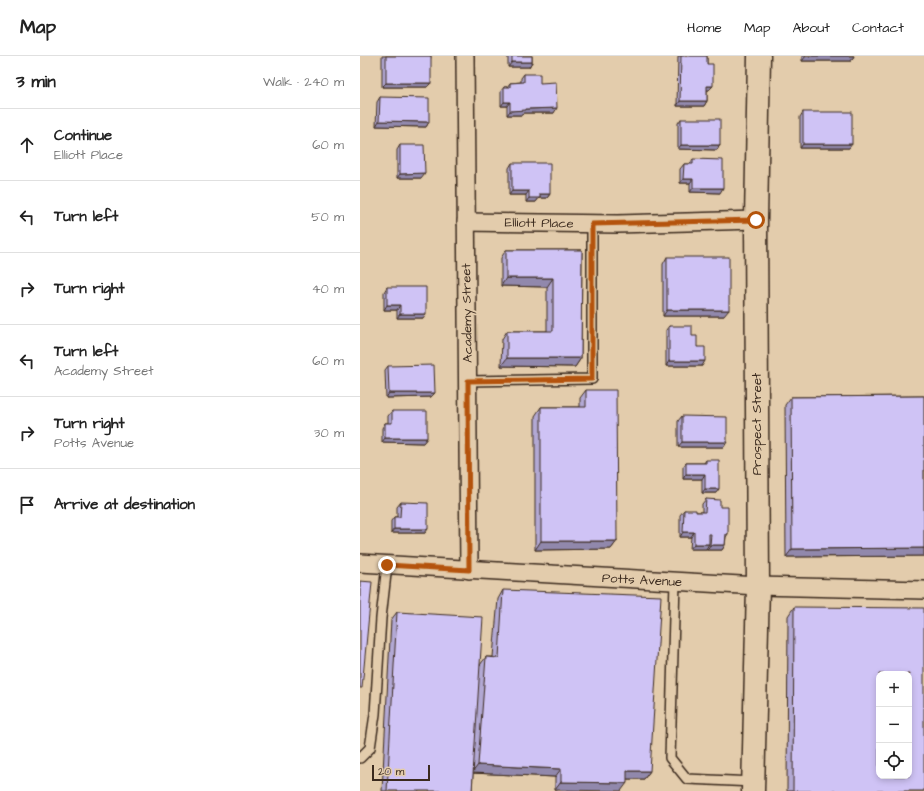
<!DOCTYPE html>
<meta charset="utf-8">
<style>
body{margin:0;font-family:"Architects Daughter",sans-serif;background:#f6f6f6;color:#222}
.controls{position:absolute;right:12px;bottom:12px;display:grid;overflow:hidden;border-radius:8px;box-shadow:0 2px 6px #0003}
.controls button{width:36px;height:36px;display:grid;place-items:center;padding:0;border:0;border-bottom:1px solid #e0e0e0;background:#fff;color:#222;font:20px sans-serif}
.scale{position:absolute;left:12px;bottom:10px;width:58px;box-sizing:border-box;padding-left:4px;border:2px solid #3b2a1e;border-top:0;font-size:11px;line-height:14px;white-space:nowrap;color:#3b2a1e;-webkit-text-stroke:3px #e3ccac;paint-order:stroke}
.stop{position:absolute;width:12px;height:12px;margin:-9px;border:3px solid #b45309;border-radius:50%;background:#fff}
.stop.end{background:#b45309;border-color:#fff;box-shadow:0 1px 4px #0008}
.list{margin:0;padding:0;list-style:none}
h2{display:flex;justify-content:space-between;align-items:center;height:52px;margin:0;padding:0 16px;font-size:17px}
h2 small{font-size:13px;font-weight:400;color:#767676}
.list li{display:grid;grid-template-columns:26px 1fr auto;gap:12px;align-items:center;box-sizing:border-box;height:72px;padding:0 16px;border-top:1px solid #e0e0e0}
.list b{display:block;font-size:15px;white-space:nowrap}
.list p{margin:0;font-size:13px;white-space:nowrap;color:#767676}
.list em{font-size:13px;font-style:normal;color:#767676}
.icon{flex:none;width:22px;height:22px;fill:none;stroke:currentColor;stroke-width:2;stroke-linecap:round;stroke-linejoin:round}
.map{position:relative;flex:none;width:564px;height:735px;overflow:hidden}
header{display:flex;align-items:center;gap:24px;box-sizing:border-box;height:56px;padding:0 20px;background:#fff;border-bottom:1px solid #e0e0e0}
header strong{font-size:19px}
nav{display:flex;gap:22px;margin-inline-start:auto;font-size:14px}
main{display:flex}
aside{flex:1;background:#fff}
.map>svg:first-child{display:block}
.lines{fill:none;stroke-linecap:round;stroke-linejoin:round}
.lane-casing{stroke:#3b2a1e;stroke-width:12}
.street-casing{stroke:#3b2a1e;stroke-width:20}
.secondary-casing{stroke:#3b2a1e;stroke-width:25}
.lane{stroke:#e3ccac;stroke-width:9}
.street{stroke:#e3ccac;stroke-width:17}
.secondary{stroke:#e3ccac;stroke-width:22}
.wall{fill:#b2a8d3;stroke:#3b2a1e}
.shaded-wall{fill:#9188ac;stroke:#3b2a1e}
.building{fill:#cfc3f5;stroke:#3b2a1e;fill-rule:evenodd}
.route{stroke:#b45309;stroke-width:5}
.labels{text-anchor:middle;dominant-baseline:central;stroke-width:3.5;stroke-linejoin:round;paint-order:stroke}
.street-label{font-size:13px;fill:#3b2a1e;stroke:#e3ccac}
</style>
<header>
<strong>Map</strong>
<nav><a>Home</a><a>Map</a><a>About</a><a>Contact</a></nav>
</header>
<main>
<aside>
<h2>3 min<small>Walk · 240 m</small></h2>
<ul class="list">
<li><svg class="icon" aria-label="ahead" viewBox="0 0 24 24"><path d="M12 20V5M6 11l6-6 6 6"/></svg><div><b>Continue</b><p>Elliott Place</p></div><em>60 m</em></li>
<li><svg class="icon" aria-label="left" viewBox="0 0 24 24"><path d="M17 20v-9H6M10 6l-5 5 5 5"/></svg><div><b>Turn left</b></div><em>50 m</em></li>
<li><svg class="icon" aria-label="right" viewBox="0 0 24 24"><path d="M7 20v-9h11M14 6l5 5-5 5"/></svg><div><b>Turn right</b></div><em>40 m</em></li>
<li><svg class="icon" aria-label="left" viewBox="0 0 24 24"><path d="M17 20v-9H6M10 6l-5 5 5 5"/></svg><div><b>Turn left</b><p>Academy Street</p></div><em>60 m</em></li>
<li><svg class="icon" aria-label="right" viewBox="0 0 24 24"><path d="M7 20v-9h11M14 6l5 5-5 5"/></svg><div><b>Turn right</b><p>Potts Avenue</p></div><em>30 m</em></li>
<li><svg class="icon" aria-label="arrive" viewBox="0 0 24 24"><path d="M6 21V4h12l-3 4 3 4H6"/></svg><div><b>Arrive at destination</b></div></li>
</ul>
</aside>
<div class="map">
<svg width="564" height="735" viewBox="0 0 564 735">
<rect width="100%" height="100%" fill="#e3ccac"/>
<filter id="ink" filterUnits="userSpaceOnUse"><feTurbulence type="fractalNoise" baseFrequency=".025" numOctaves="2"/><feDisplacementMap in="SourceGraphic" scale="8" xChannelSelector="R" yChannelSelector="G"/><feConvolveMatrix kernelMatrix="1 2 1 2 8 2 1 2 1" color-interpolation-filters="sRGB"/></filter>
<g filter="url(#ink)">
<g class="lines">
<!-- lane casing -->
<g class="lane-casing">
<g id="lane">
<polyline points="108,325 232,323 232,168"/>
<polyline points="315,526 310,702 327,723 394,726"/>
<polyline points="0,702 10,692 15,658 21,562 27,509"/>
</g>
</g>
<!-- street casing -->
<g class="street-casing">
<g id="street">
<polyline points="105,0 109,514"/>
<polyline points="106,166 258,168 396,164"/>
<polyline points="0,507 398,530 564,534"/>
</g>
</g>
<!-- secondary casing -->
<g class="secondary-casing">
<polyline id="secondary" points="393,735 398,530 396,164 399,0"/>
</g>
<!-- lane -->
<use href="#lane" class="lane"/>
<!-- street -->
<use href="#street" class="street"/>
<!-- secondary -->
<use href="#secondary" class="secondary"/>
</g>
<!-- wall -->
<g class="wall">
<polygon points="22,0 71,0 67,31 22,31"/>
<polygon points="148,0 172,0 172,6 169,11 148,11"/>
<polygon points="318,0 347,0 347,8 349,34 347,34 347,45 344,50 317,50"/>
<polygon points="442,0 494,0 491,5 442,5"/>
<polygon points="164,18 180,27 194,57 164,57 162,59 147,59 147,50 141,50 141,35 144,31 147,31 150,27 161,26 161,22"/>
<polygon points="20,41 69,66 66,71 16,70 17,46"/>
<polygon points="443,56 489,92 440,92 440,61"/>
<polygon points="321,63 360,89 357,94 318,93 318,67"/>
<polygon points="40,89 61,122 37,122 37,94"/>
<polygon points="333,103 360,137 330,136 330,127 320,127 320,113 324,108 330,108"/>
<polygon points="152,107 190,138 187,142 179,142 176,146 166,146 166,139 149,139 149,112"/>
<polygon points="146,194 222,194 221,302 215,311 141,310 142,283 147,275 187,275 187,231 141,230 141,202"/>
<polygon points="307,201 364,260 303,260 303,208"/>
<polygon points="27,231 63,262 37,262 37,254 24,254 24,236"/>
<polygon points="309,270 332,280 337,291 342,310 306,310 306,274"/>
<polygon points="28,310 71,341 26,342 25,314"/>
<polygon points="226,334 257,485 251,493 175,494 175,360 181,351 220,351 220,342"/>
<polygon points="564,340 564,500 426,501 425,349 431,341"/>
<polygon points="32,355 67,382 63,387 22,386 22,372 25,367 28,367 28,360"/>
<polygon points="322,360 364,391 318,391 318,365"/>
<polygon points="346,404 356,437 342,437 342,423 323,423 323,411 326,407 344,407"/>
<polygon points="346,443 360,451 368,478 366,481 365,489 362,494 347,494 347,492 346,493 330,493 331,481 320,481 320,459 324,454 336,456 342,456 342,448"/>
<polygon points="41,446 65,477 31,477 31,465 34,461 37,461 37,451"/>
<polygon points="143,534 290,715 284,723 267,723 195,734 195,721 113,717 112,735 22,735 31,564 37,556 120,609 126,601 133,601 138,543"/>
<polygon points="434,551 564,735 427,735 428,560"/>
</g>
<!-- shaded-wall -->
<g class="shaded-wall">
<polygon points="446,0 494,0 491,5 442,5"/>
<polygon points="152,6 172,6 169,11 148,11"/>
<polygon points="26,27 71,27 67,31 22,31"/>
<polygon points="347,30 353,30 349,34 344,34"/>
<polygon points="320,45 347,45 344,50 317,50"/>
<polygon points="144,46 150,46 147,50 141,50"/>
<polygon points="197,52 194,57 164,57 162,59 147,59 150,55 166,53"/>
<polygon points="19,65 69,66 66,71 16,70"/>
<polygon points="443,88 492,88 489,92 440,92"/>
<polygon points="321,89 360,89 357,94 318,93"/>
<polygon points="65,117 61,122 37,122 40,118"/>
<polygon points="323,123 333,123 330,127 320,127"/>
<polygon points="333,132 363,132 360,137 330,136"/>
<polygon points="152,135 169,135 166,139 149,139"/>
<polygon points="180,138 190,138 187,142 179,142 176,146 166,146 169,142"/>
<polygon points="146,222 193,222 187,231 141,230"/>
<polygon points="27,249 40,249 37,254 24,254"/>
<polygon points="307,254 369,254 364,260 303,260"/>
<polygon points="40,258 66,258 63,262 37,262"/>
<polygon points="147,302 221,302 215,311 141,310"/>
<polygon points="309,305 345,305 342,310 306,310"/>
<polygon points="29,337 75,337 71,341 26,342"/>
<polygon points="25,382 67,382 63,387 22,386"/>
<polygon points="322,386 367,386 364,391 318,391"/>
<polygon points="326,418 345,418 342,423 323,423"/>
<polygon points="345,433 359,433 356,437 342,437"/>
<polygon points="34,473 68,473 65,477 31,477"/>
<polygon points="323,476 334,476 331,481 320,481"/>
<polygon points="181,485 257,485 251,493 175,494"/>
<polygon points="334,488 349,488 346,493 330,493"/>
<polygon points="350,489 365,489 362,494 347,494"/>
<polygon points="564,492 564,500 426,501 432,493"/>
<polygon points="118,709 201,713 195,721 112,717"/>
<polygon points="267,715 290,715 284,723 262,723"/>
<polygon points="201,726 267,727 261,735 195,734"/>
</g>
<!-- building -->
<g class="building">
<rect x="26" y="0" width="45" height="27"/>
<rect x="152" y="0" width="20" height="6"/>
<polygon points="321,0 347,0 347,8 353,8 353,30 347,30 347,45 320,45"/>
<polygon points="164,18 180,18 180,27 196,26 197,52 166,53 166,54 150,55 150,46 144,46 144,31 150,31 150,27 164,26"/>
<polygon points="20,41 69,42 69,66 19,65"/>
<rect x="443" y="56" width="49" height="32"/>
<rect x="321" y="63" width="39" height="26"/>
<polygon points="40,89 64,89 65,117 40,118"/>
<polygon points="333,103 363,104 363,132 333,132 333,123 323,123 324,108 333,108"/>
<polygon points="152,107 190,107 190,138 180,138 180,142 169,142 169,135 152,135"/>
<polygon points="146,194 222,194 221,302 147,302 147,275 193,275 193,222 146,222"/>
<rect x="307" y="201" width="62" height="53"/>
<polygon points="27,231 66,231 66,258 40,258 40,249 27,249"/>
<polygon points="309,270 332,270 332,280 337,280 337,291 345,291 345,305 309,305"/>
<polygon points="74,309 75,337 29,337 28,310"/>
<polygon points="226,334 256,334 257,485 181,485 181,351 226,351"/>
<polygon points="564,340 564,492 432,493 431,341"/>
<polygon points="32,355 67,355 67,382 25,382 25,367 32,367"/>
<polygon points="322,360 367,361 367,386 322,386"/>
<polygon points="346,404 359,404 359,433 345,433 345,418 326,418 326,407 346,407"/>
<polygon points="346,443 360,444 360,451 368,451 368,478 366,478 365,489 350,489 351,478 349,478 349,488 334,488 334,476 323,476 324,454 336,454 336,456 345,456"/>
<polygon points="41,446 68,447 68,473 34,473 34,461 40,461"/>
<polygon points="0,525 12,526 2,632 0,632"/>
<polygon points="143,534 301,540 290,715 267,715 267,727 201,726 201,713 118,709 126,601 139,602"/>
<path d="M434 551 564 552V735H433ZM519 618H549V720H519Z"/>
<polygon points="37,556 123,561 112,735 27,735"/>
</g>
</g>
<g class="lines" filter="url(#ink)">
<!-- route -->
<polyline class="route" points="27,509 109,514 108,325 232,323 232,168 396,164"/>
</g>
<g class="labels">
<!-- street labels -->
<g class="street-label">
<text transform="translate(179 167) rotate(1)">Elliott Place</text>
<text transform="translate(107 257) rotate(-91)">Academy Street</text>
<text transform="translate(397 368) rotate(-90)">Prospect Street</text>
<text transform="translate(282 524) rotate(3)">Potts Avenue</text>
</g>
</g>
</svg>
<div class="controls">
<button>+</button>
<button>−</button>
<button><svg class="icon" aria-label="locate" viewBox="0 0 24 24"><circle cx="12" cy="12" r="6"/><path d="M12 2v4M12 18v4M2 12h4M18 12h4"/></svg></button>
</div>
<div class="scale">20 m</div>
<div class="stop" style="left:396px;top:164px"></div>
<div class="stop end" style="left:27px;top:509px"></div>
</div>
</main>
